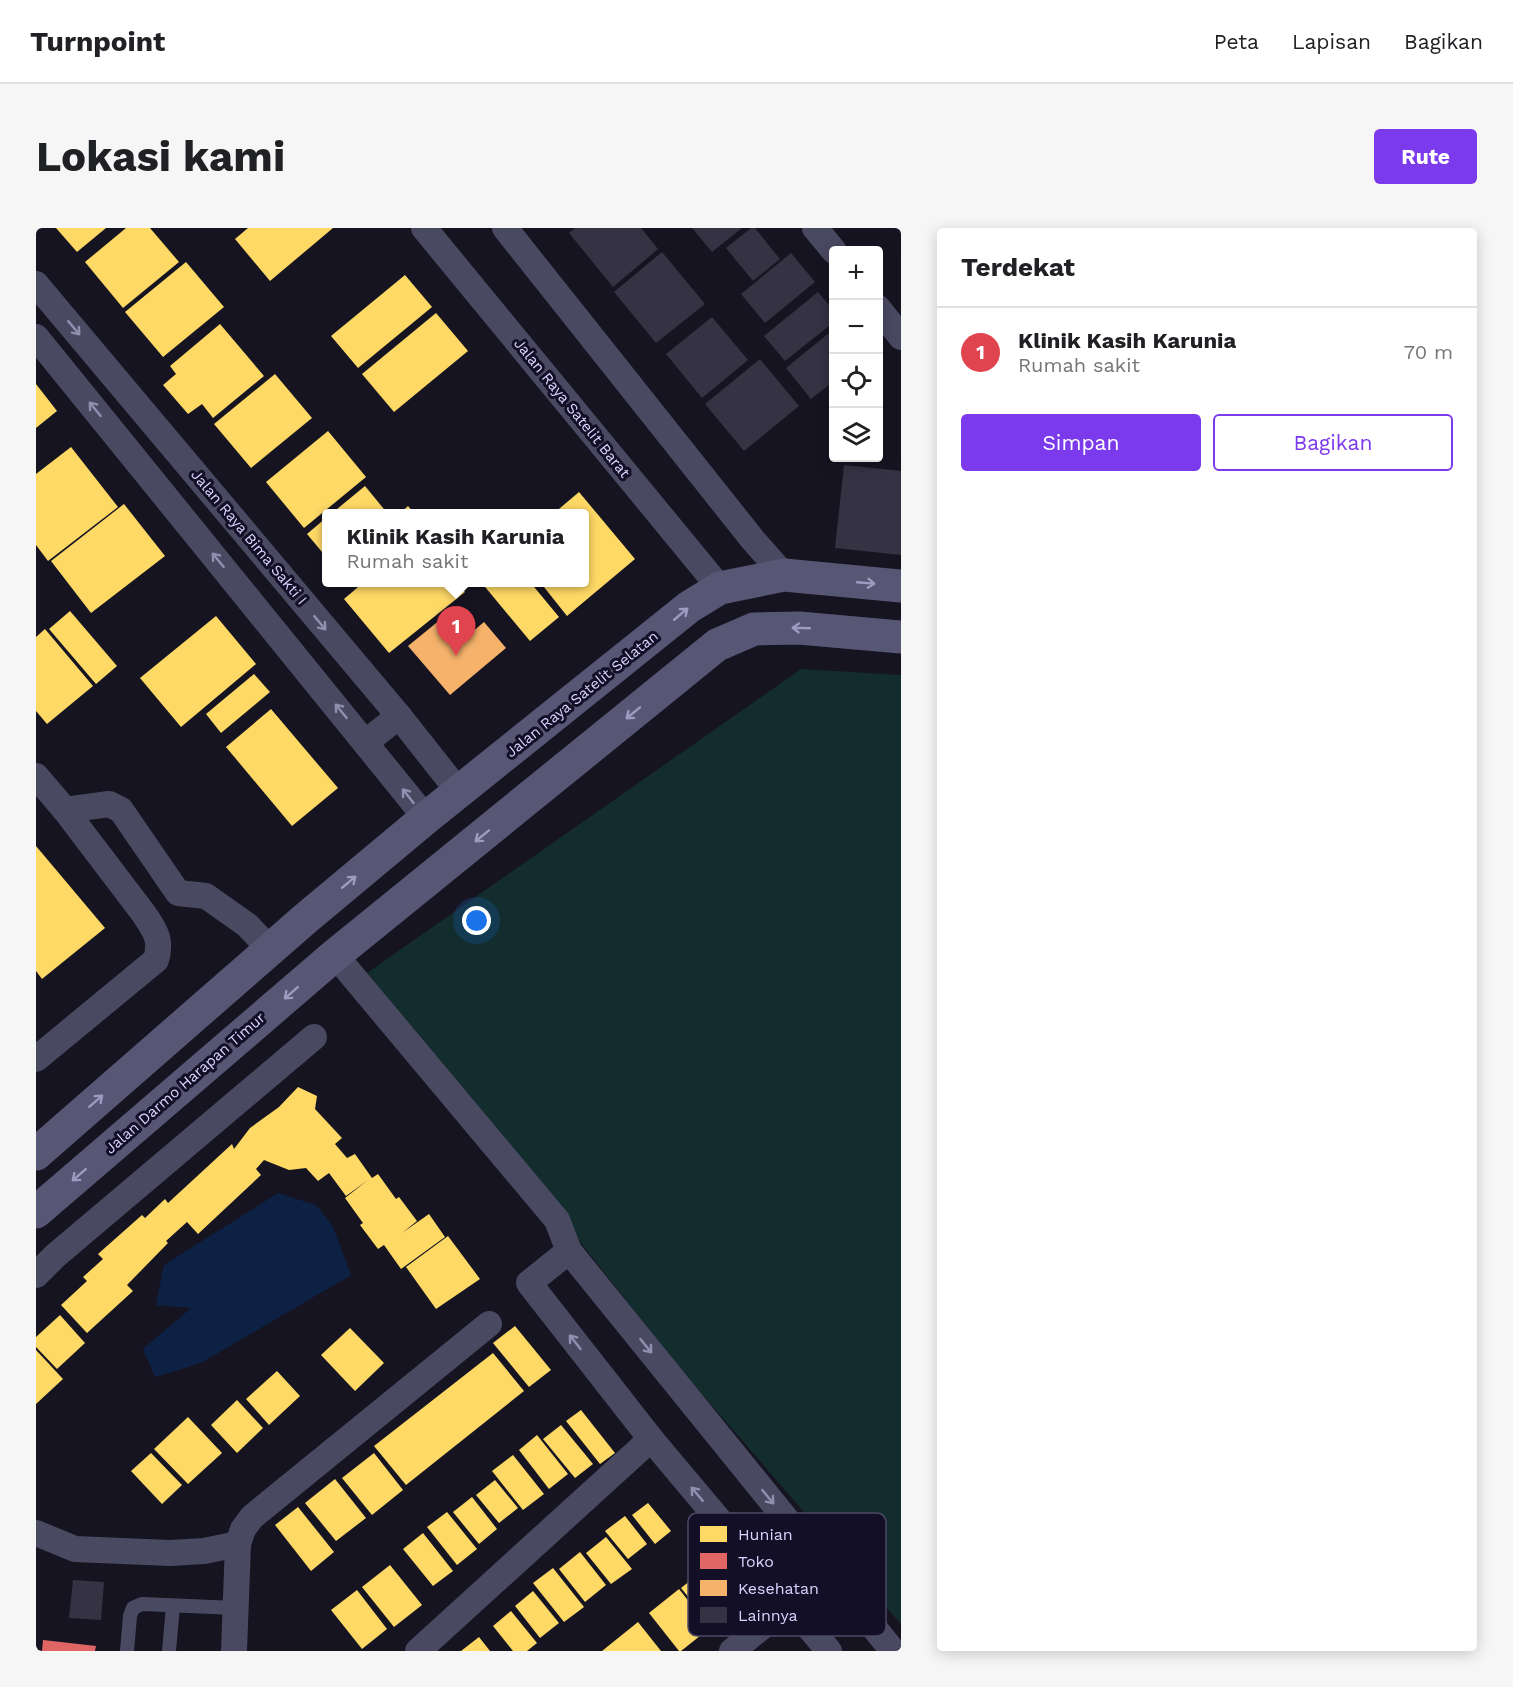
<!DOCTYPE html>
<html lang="id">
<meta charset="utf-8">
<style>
body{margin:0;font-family:"Work Sans",sans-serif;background:#f6f6f6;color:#202124}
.controls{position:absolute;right:18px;top:18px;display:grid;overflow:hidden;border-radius:6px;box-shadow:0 3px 15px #0003}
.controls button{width:54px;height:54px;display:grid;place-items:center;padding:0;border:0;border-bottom:2px solid #e0e0e0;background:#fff;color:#202124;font:30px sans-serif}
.you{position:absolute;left:441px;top:693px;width:21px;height:21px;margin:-15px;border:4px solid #fff;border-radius:50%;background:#1a73e8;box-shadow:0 0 0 9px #1a73e833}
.badge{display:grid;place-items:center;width:39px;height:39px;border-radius:50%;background:#7c3aed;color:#fff;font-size:20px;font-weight:700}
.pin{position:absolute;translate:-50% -50px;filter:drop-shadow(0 2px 3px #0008)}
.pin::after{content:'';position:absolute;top:32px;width:21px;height:18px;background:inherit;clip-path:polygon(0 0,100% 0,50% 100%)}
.popup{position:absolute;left:286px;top:281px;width:267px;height:78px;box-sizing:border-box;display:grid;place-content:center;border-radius:6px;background:#fff;filter:drop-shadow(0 2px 4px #0005);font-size:20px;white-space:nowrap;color:#757577}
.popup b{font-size:22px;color:#202124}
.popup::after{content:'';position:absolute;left:50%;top:100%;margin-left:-12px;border:12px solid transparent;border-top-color:#fff}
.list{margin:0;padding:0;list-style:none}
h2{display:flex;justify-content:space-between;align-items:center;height:78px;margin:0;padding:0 24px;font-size:26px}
h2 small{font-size:20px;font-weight:400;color:#757577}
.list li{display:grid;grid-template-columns:39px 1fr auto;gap:18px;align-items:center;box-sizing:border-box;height:90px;padding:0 24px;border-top:2px solid #e0e0e0}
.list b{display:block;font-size:22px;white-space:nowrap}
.list p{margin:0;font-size:20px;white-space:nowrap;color:#757577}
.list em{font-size:20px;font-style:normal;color:#757577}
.actions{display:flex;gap:12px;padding:18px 24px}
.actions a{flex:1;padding:14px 0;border:2px solid #7c3aed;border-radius:6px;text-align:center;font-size:21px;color:#7c3aed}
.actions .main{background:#7c3aed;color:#fff}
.icon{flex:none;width:33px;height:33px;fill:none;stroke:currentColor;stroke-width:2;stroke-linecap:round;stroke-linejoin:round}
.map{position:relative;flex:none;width:865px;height:1423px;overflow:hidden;border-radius:6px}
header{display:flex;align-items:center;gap:36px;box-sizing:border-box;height:84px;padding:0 30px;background:#fff;border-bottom:2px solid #e0e0e0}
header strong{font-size:28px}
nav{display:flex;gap:33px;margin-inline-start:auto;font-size:21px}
.intro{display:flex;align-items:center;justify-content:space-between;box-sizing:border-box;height:144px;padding:0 36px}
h1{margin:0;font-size:42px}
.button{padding:15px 27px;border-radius:6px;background:#7c3aed;color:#fff;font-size:21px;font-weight:700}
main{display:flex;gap:36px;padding:0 36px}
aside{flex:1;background:#fff;border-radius:6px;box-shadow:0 3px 15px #0003}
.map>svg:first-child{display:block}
.green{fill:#132c2d}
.water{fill:#0d2144}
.homes{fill:#ffd966}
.shops{fill:#e06666}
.health{fill:#f6b26b}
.building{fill:#343243}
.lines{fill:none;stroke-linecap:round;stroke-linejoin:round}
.service{stroke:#4a4962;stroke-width:14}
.minor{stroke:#4a4962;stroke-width:26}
.secondary{stroke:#575674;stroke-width:33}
.oneway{stroke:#928eb0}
.oneway2{stroke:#9e9bc0}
.labels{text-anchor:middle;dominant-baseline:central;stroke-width:6;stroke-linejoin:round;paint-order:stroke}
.street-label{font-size:15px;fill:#d9d4ff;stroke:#130f26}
.key{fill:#130f26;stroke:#4e4a67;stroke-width:1.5}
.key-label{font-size:16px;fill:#d9d4ff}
</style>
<header>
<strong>Turnpoint</strong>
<nav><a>Peta</a><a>Lapisan</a><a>Bagikan</a></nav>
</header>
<div class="intro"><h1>Lokasi kami</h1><a class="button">Rute</a></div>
<main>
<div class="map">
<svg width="865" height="1423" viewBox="0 0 865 1423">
<rect width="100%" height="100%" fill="#161421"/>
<!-- green -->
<polygon class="green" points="765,441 865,447 865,1396 651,1149 331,745"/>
<!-- water -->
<polygon class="water" points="242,965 280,977 297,999 315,1047 165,1135 119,1149 107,1121 155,1080 120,1077 128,1037"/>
<!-- homes -->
<g class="homes">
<polygon points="20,0 70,0 41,24"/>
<polygon points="90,0 114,0 143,34 87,80 49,34"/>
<polygon points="212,0 297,0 234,53 199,11"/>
<polygon points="150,34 188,79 127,129 89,84"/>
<polygon points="369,47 396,79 322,140 295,108"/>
<polygon points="400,85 432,123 358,184 326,146"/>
<polygon points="184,96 228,148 177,190 166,176 152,186 127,157 140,146 134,138"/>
<polygon points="239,146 276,190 215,240 178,196"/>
<polygon points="0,156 21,183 0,200"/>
<polygon points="292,203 330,249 268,300 230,254"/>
<polygon points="35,219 82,279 12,333 0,317 0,246"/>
<polygon points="329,258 352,286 295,286"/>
<polygon points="543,264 599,331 531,388 504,354 549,354 549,286 517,286"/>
<polygon points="88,276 129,328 55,385 15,333"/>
<polygon points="372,278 379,286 363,286"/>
<polygon points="291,289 291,330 271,306"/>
<polygon points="328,354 421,354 429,364 353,425 308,371"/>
<polygon points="445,354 494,354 523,389 494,413"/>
<polygon points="34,383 81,438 60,456 13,401"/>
<polygon points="180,388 220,436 145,499 104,450"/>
<polygon points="9,401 57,458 11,496 0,483 0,409"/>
<polygon points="218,446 234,464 185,505 170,486"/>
<polygon points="235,481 302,560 256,598 190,519"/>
<polygon points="0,618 69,700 6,751 0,743"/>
<polygon points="262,859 281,868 279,881 306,910 299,916 311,930 319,926 336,950 342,946 360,971 363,969 381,993 366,1005 393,986 409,1009 365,1041 348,1017 342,1021 324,997 327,995 309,970 332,952 310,968 293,945 282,953 270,940 253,942 228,932 220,941 225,947 162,1006 151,994 130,1013 132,1015 91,1057 97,1063 51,1105 25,1077 51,1053 47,1049 67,1031 62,1026 106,987 109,990 129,971 132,975 196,916 198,921 214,900 243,879"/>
<polygon points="412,1008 444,1051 400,1081 370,1039"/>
<polygon points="24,1087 49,1115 21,1141 0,1119 0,1109"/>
<polygon points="479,1098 515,1142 493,1159 457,1115"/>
<polygon points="314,1100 348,1135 319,1163 285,1127"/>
<polygon points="0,1122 27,1151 0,1176"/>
<polygon points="457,1125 488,1163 370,1257 338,1218"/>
<polygon points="241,1143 264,1168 233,1197 210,1171"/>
<polygon points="201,1172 227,1200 201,1225 175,1197"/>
<polygon points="545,1182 579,1225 564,1236 530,1193"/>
<polygon points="152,1189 186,1225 152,1256 118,1221"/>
<polygon points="525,1197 557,1236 539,1250 507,1211"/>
<polygon points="501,1207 532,1246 513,1261 483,1222"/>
<polygon points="115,1225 146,1257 126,1276 95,1243"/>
<polygon points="338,1225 367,1262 336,1287 306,1250"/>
<polygon points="477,1227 508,1266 487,1282 456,1243"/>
<polygon points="299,1251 330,1290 300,1313 269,1275"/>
<polygon points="459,1252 482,1280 463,1295 440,1267"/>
<polygon points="436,1269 461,1301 443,1316 417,1284"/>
<polygon points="612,1275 635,1303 619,1316 596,1287"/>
<polygon points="262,1279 298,1324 275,1343 239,1297"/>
<polygon points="411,1284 441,1321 421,1337 391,1299"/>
<polygon points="589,1288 611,1316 592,1331 569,1303"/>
<polygon points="387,1305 417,1343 397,1358 367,1321"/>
<polygon points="570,1309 596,1341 575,1356 550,1325"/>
<polygon points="544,1324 570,1357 549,1374 523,1341"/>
<polygon points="354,1337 386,1377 358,1399 326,1359"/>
<polygon points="674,1337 705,1376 676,1398 645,1360"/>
<polygon points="517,1340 548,1379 528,1394 497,1355"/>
<polygon points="643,1361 674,1400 645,1423 643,1423 613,1385"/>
<polygon points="321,1362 351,1401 326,1421 295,1382"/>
<polygon points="497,1363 523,1395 504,1410 479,1378"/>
<polygon points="475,1383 501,1415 491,1423 477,1423 457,1398"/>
<polygon points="602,1394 625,1423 566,1423"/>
<polygon points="443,1409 454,1423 425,1423"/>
</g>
<!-- shops -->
<polygon class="shops" points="7,1412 60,1418 59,1423 6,1423"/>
<!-- health -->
<polygon class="health" points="410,387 429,410 448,394 470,420 414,467 372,418"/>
<!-- building -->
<g class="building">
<polygon points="539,0 605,0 622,21 577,59 533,5"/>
<polygon points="656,0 706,0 676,24"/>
<polygon points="715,0 719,0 744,31 717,53 690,20"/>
<polygon points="626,24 669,76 620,115 578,64"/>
<polygon points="755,25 779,54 729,95 705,66"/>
<polygon points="782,64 798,83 798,94 749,133 728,108"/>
<polygon points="676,89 712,132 666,170 630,126"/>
<polygon points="798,101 798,153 775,171 750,140"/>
<polygon points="724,131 763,178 708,223 669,176"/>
<polygon points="808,237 865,243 865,327 799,320"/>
<polygon points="37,1352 68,1354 65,1392 33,1390"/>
</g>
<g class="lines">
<!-- service -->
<g class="service">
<polyline points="91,1423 94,1388 97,1380 106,1376 200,1380"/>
<polyline points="133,1423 137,1378"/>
</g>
<!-- minor -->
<g class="minor">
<polyline points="388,0 684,360"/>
<polyline points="469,0 717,312 748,347"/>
<polyline points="779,0 798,23"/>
<polyline points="0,56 363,488 423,564"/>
<polyline points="842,80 865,109"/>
<polyline points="0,109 390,590"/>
<polyline points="330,514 363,488"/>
<path d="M0 548 29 582 108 686C119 703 126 711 120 732L0 831"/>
<polyline points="29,582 73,576 85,582 142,665 170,668 211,697 234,721"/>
<polyline points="299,727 521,992 533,1023 857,1423"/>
<polyline points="533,1023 493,1055 615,1211 793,1423"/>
<polyline points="0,1047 19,1028 278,809"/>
<polyline points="0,1305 39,1321 134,1325 168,1323 202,1316"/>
<polyline points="198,1423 202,1316 207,1301 216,1289 453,1096"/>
<polyline points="382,1423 615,1211"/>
<polyline points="696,1423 754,1376"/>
</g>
<!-- secondary -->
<g class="secondary">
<polyline points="0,926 269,691 390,590 653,379 684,360 748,347 865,358"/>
<polyline points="0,984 299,727 681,417 718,401 763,400 865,409"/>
</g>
</g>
<!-- one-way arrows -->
<defs><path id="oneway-shaft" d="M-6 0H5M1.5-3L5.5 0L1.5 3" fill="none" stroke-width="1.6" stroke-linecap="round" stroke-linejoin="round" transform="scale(1.5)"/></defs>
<g class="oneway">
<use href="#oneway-shaft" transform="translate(38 100) rotate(50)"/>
<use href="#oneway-shaft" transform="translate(59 181) rotate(-129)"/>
<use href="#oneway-shaft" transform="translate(182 332) rotate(-129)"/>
<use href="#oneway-shaft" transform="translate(284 395) rotate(50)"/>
<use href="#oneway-shaft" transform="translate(305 483) rotate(-129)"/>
<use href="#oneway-shaft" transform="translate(372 568) rotate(-128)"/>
<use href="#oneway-shaft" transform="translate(539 1114) rotate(-128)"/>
<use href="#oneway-shaft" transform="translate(610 1118) rotate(51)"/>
<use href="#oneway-shaft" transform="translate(661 1266) rotate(-130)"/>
<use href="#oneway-shaft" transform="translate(732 1269) rotate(51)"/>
</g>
<g class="oneway2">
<use href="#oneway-shaft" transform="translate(830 355) rotate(5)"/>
<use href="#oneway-shaft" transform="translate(645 386) rotate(-40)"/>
<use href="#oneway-shaft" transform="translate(765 400) rotate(-178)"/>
<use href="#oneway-shaft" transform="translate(597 485) rotate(141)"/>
<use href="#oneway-shaft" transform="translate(446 608) rotate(141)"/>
<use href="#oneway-shaft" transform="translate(313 654) rotate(-40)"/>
<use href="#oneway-shaft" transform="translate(255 765) rotate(139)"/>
<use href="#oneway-shaft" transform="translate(60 873) rotate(-41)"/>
<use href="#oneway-shaft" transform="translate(43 947) rotate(139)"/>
</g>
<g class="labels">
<!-- street labels -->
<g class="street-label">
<text transform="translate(536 180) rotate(51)">Jalan Raya Satelit Barat</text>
<text transform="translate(213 309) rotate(50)">Jalan Raya Bima Sakti I</text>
<text transform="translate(546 466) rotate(-39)">Jalan Raya Satelit Selatan</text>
<text transform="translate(149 855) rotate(-41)">Jalan Darmo Harapan Timur</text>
</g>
</g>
<!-- legend -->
<rect x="652" y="1285" width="198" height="123" rx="9" class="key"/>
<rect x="664" y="1298" width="27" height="16" fill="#ffd966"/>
<rect x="664" y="1325" width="27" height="16" fill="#e06666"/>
<rect x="664" y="1352" width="27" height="16" fill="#f6b26b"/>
<rect x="664" y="1379" width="27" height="16" fill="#343243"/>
<g class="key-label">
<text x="702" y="1312">Hunian</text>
<text x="702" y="1339">Toko</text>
<text x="702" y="1366">Kesehatan</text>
<text x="702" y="1393">Lainnya</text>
</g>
</svg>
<div class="controls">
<button>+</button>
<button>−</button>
<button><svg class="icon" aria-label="locate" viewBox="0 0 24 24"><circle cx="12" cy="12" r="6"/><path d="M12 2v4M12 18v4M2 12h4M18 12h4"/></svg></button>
<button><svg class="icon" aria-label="layers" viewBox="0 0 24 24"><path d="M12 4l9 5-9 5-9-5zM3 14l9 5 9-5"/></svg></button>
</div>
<div class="you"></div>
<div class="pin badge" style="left:420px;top:428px;background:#e0444e">1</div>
<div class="popup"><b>Klinik Kasih Karunia</b>Rumah sakit</div>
</div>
<aside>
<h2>Terdekat<small></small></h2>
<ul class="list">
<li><span class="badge" style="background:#e0444e">1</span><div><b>Klinik Kasih Karunia</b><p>Rumah sakit</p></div><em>70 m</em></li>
</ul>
<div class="actions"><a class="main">Simpan</a><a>Bagikan</a></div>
</aside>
</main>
